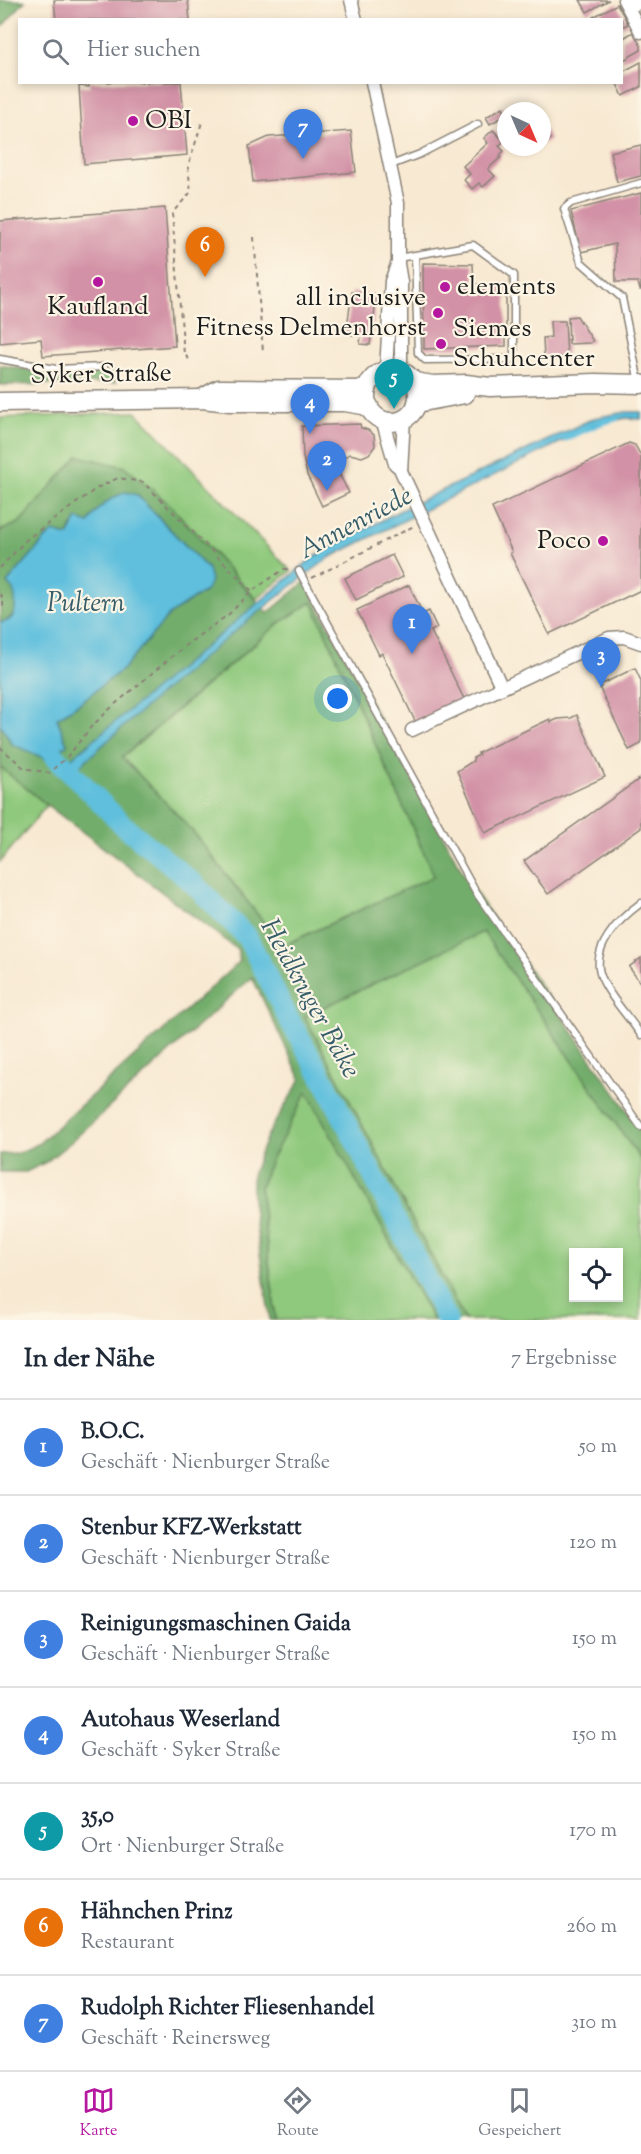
<!DOCTYPE html>
<html lang="de">
<meta charset="utf-8">
<style>
body{margin:0;font-family:"Sorts Mill Goudy",serif;background:#f2f2f3;color:#1f2937}
.controls{position:absolute;right:18px;bottom:18px;display:grid;overflow:hidden;border-radius:0px;box-shadow:0 3px 9px #0003}
.controls button{width:54px;height:54px;display:grid;place-items:center;padding:0;border:0;border-bottom:2px solid #e0e1e3;background:#fff;color:#1f2937;font:30px sans-serif}
.compass{position:absolute;left:497px;top:102px;width:54px;height:54px;border-radius:50%;background:#fff;box-shadow:0 3px 9px #0003;rotate:136deg}
.you{position:absolute;left:338px;top:699px;width:21px;height:21px;margin:-15px;border:4px solid #fff;border-radius:50%;background:#1a73e8;box-shadow:0 0 0 9px #1a73e833}
.badge{display:grid;place-items:center;width:39px;height:39px;border-radius:50%;background:#b5179e;color:#fff;font-size:20px;font-weight:700}
.pin{position:absolute;translate:-50% -50px;filter:drop-shadow(0 2px 3px #0008)}
.pin::after{content:'';position:absolute;top:32px;width:21px;height:18px;background:inherit;clip-path:polygon(0 0,100% 0,50% 100%)}
.list{margin:0;padding:0;list-style:none}
h2{display:flex;justify-content:space-between;align-items:center;height:78px;margin:0;padding:0 24px;font-size:26px}
h2 small{font-size:20px;font-weight:400;color:#747a83}
.list li{display:grid;grid-template-columns:39px 1fr auto;gap:18px;align-items:center;box-sizing:border-box;height:96px;padding:0 24px;border-top:2px solid #e0e1e3}
.list b{display:block;font-size:22px;white-space:nowrap}
.list p{margin:0;font-size:20px;white-space:nowrap;color:#747a83}
.list em{font-size:20px;font-style:normal;color:#747a83}
.icon{flex:none;width:33px;height:33px;fill:none;stroke:currentColor;stroke-width:2;stroke-linecap:round;stroke-linejoin:round}
.map{position:relative;flex:none;width:641px;height:1320px;overflow:hidden}
.search{position:absolute;background:#fff;box-shadow:0 3px 9px #0003;left:18px;right:18px;top:18px;height:66px;display:flex;align-items:center;gap:15px;box-sizing:border-box;padding:0 21px;border-radius:0px;color:#747a83;font-size:22px}
.sheet{height:750px;background:#fff}
nav{display:flex;justify-content:space-around;align-items:center;box-sizing:border-box;height:84px;border-top:2px solid #e0e1e3;background:#fff;font-size:16px;color:#747a83}
nav a{display:grid;justify-items:center;gap:3px}
nav .on{color:#b5179e}
.map>svg:first-child{display:block}
.green{fill:#8fc97d;stroke:#56724c;stroke-width:1.5;fill-rule:evenodd}
.forest{fill:#73ad6c;stroke:#486444;stroke-width:1.5;fill-rule:evenodd}
.water{fill:#5ebfdd;stroke:#3d6e7c;stroke-width:1.5}
.lines{fill:none;stroke-linecap:round;stroke-linejoin:round}
.stream{stroke:#5ebfdd;stroke-width:4}
.river{stroke:#5ebfdd;stroke-width:21}
.building{fill:#d291a6}
.service-casing{stroke:#8a8277;stroke-width:9}
.minor-casing{stroke:#8a8277;stroke-width:15}
.secondary-casing{stroke:#8a8277;stroke-width:21}
.path{stroke:#8a8277;stroke-width:2;stroke-dasharray:4.5 4.5;stroke-linecap:butt}
.service{stroke:#fff;stroke-width:6}
.minor{stroke:#fff;stroke-width:12}
.secondary{stroke:#fff;stroke-width:18}
.poi-dot{fill:#b5179e;stroke:#fcf5e5;stroke-width:2}
.labels{text-anchor:middle;dominant-baseline:central;stroke-width:4.5;stroke-linejoin:round;paint-order:stroke}
.poi-label{font-size:26px;fill:#1c1c1c;stroke:#fcf5e5;text-anchor:start}
.street-label{font-size:26px;fill:#1c1c1c;stroke:#fcf5e5}
.water-label{font-size:27px;font-style:italic;fill:#365d69;stroke:#fcf5e5}
</style>
<div class="map">
<svg width="641" height="1320" viewBox="0 0 641 1320">
<rect width="100%" height="100%" fill="#fcf5e5"/>
<filter id="ink" filterUnits="userSpaceOnUse"><feTurbulence type="fractalNoise" baseFrequency=".0167" numOctaves="2"/><feDisplacementMap in="SourceGraphic" scale="12" xChannelSelector="R" yChannelSelector="G"/><feConvolveMatrix kernelMatrix="1 2 1 2 8 2 1 2 1" color-interpolation-filters="sRGB"/></filter>
<filter id="wash" filterUnits="userSpaceOnUse"><feTurbulence type="fractalNoise" baseFrequency=".008" numOctaves="4" result="noise"/><feDisplacementMap in="SourceGraphic" scale="24" xChannelSelector="R" yChannelSelector="G"/><feGaussianBlur stdDeviation="1.35" result="paint"/><feColorMatrix in="noise" values="0 0 0 0 0 0 0 0 0 0 0 0 0 0 0 0 0 1.4 0 .05"/><feComposite in="paint" operator="in"/></filter>
<g filter="url(#wash)">
<rect width="100%" height="100%" fill="#f8e9d2"/>
<!-- green -->
<g class="green">
<polygon points="136,412 291,571 256,599 170,505 125,467 78,456 19,523 0,531 0,418"/>
<polygon points="312,602 434,876 282,946 190,828 122,758 278,624"/>
<polygon points="0,767 47,805 0,862"/>
<path d="M483 931 641 1160V1320H465L305 1016ZM574 1252H618V1298H574Z"/>
<polygon points="307,1091 433,1320 276,1320 260,1187 272,1158"/>
</g>
<!-- forest -->
<g class="forest">
<polygon points="0,0 25,1 0,29"/>
<polygon points="0,365 55,374 115,372 115,383 0,385"/>
<path d="M78 456 125 467 143 482 170 505 268 613 305 582 468 882 641 1130V1160L483 932 305 1016 465 1320H451L259 955 255 957 324 1083 445 1320H433L307 1092 272 1158 260 1187 276 1320H270L252 1200V1175L267 1136 301 1079 252 977 71 1142 46 1162 26 1172H0V1154L18 1153 38 1144 239 962 238 950 47 805 0 767V724L12 744H67L57 718 77 705 124 668 170 614 207 590 208 569 137 495 89 523 72 526 68 536 53 532 47 537 7 583C9 586 13 587 14 590 21 602 14 622 0 622V531L19 523ZM312 602 434 876 282 946 190 828 122 757 278 624Z"/>
</g>
<!-- water -->
<g class="water">
<path d="M626 412H641V419L626 418 597 424 329 558C239 624 154 698 72 773L63 765 315 556 399 511 594 418Z"/>
<path d="M126 492 137 495 208 569 211 580 207 590 170 614 124 668 77 705 57 718 67 744 48 760 12 744 0 724V622C18 622 16 603 14 591L7 583 47 537 53 532 68 536 77 519 89 523C96 508 110 498 126 492Z"/>
</g>
<g class="lines">
<!-- stream -->
<polyline class="stream" points="565,440 600,424 617,419"/>
<!-- river -->
<polyline class="river" points="55,756 122,824 192,882 247,937 286,1014 326,1084 447,1320"/>
</g>
<g id="blocks">
<!-- building -->
<g class="building">
<polygon points="54,0 188,0 190,20 56,20"/>
<polygon points="580,0 609,0 587,12"/>
<polygon points="617,4 628,24 622,27 622,20 595,20 593,17"/>
<polygon points="633,32 641,46 641,50 622,61 622,39"/>
<polygon points="641,62 641,87 623,96 616,82 622,82 622,72"/>
<polygon points="89,82 181,82 187,155 84,164 79,86 89,87"/>
<polygon points="503,107 506,115 490,124 486,117"/>
<polygon points="542,126 550,139 542,144"/>
<polygon points="493,130 504,141 499,146 504,151 500,155 501,157 488,169 495,176 483,187 479,183 472,189 464,180 470,174 463,166 488,143 484,138"/>
<polygon points="351,131 356,172 253,182 249,146 269,137"/>
<polygon points="641,145 641,176 617,182 610,152"/>
<polygon points="641,193 641,290 640,290 638,282 616,282 615,244 581,252 571,211"/>
<polygon points="165,208 175,346 43,356 41,339 0,343 0,221"/>
<polygon points="423,263 473,264 474,284 506,284 506,346 424,349"/>
<polygon points="352,292 377,295 370,345 360,344 361,336 346,334"/>
<polygon points="577,316 593,341 590,343 569,344 568,317"/>
<polygon points="550,321 565,321 567,357 544,358 543,338 551,337"/>
<polygon points="360,424 361,428 368,430 374,435 375,446 369,454 362,457 350,454 333,462 349,493 322,506 307,475 303,457 302,426"/>
<polygon points="629,443 635,445 641,456 641,590 549,634 510,553 512,552 492,508"/>
<polygon points="392,555 403,577 356,600 345,578"/>
<polygon points="409,585 423,614 429,611 437,628 431,631 464,699 416,723 382,653 379,655 357,610"/>
<polygon points="635,668 641,681 641,744 629,750 600,689 602,684"/>
<polygon points="577,715 605,777 485,833 457,771 473,761 473,758 479,755 478,753 550,719 551,722 558,719 571,718"/>
<polygon points="641,778 641,828 548,894 524,861"/>
<polygon points="641,958 641,984 629,967"/>
</g>
</g>
</g>
<g filter="url(#ink)">
<use href="#blocks" fill-opacity="0" stroke="#8a8277" stroke-width="1.5"/>
<g class="lines">
<!-- service casing -->
<g class="service-casing">
<g id="service">
<polyline points="391,165 420,154 478,124"/>
<polyline points="398,258 415,255 418,353 425,360 514,359 514,275 473,245 415,255"/>
<polyline points="0,359 56,369 104,367"/>
<polyline points="639,383 622,298 581,262 564,209 571,203 641,183"/>
<polyline points="299,571 475,891 641,1127"/>
<path d="M641 903C619 919 587 950 603 981 612 1000 629 1017 641 1035"/>
</g>
</g>
<!-- minor casing -->
<g class="minor-casing">
<g id="minor">
<polyline points="351,0 356,20"/>
<polyline points="624,0 641,32"/>
<polyline points="626,0 635,4 641,3"/>
<polyline points="372,82 398,203 398,264 401,282 401,371"/>
<polyline points="386,371 391,281 397,265"/>
<polyline points="404,418 401,471 502,688"/>
<polyline points="382,419 395,464 401,469"/>
<polyline points="412,730 609,638 624,637 641,643"/>
</g>
</g>
<!-- secondary casing -->
<g class="secondary-casing">
<g id="secondary">
<circle cx="392" cy="396" r="26"/>
<polyline points="414,382 433,385 466,384 490,387 595,383 641,384"/>
<polyline points="203,398 219,389 367,390"/>
<polyline points="0,402 202,399 230,402 345,402 369,406"/>
<polyline points="417,403 465,394"/>
</g>
</g>
<!-- path -->
<g class="path">
<polyline points="254,237 263,352"/>
<polyline points="189,359 184,354 172,213 191,192 188,167 202,122"/>
<polyline points="0,568 27,539 97,488 118,478 143,482 252,591"/>
<polyline points="312,578 414,526"/>
<polyline points="0,594 3,598 3,608 0,608"/>
<polyline points="0,747 24,768 49,773 69,755 91,727 114,705 186,645 229,614 252,591 284,569 290,569"/>
</g>
<!-- service -->
<use href="#service" class="service"/>
<!-- minor -->
<use href="#minor" class="minor"/>
<!-- secondary -->
<use href="#secondary" class="secondary"/>
</g>
</g>
<!-- markers -->
<g class="poi-dot">
<circle cx="133" cy="121" r="6"/>
<circle cx="98" cy="282" r="6"/>
<circle cx="445" cy="287" r="6"/>
<circle cx="438" cy="313" r="6"/>
<circle cx="441" cy="344" r="6"/>
<circle cx="603" cy="541" r="6"/>
</g>
<g class="labels">
<!-- poi labels -->
<g class="poi-label">
<text x="145" y="121">OBI</text>
<text x="457" y="287">elements</text>
<text x="426" y="298" text-anchor="end">all inclusive<tspan x="426" dy="30">Fitness Delmenhorst</tspan></text>
<text x="98" y="307" text-anchor="middle">Kaufland</text>
<text x="453" y="329">Siemes<tspan x="453" dy="30">Schuhcenter</tspan></text>
<text x="591" y="541" text-anchor="end">Poco</text>
</g>
<!-- street labels -->
<g class="street-label">
<text transform="translate(101 375) rotate(-1)">Syker Straße</text>
</g>
<!-- water labels -->
<g class="water-label">
<text transform="translate(356 524) rotate(-28)">Annenriede</text>
<text x="86" y="604">Pultern</text>
<text transform="translate(309 999) rotate(61)">Heidkruger Bäke</text>
</g>
</g>
</svg>
<div class="controls">
<button><svg class="icon" aria-label="locate" viewBox="0 0 24 24"><circle cx="12" cy="12" r="6"/><path d="M12 2v4M12 18v4M2 12h4M18 12h4"/></svg></button>
</div>
<svg class="compass" viewBox="-18 -18 36 36"><path d="M0-13l5 13h-10z" fill="#e53935"/><path d="M0 13l5-13h-10z" fill="#747a83"/></svg>
<div class="you"></div>
<div class="pin badge" style="left:412px;top:654px;background:#3f7fe0">1</div>
<div class="pin badge" style="left:327px;top:491px;background:#3f7fe0">2</div>
<div class="pin badge" style="left:601px;top:687px;background:#3f7fe0">3</div>
<div class="pin badge" style="left:310px;top:434px;background:#3f7fe0">4</div>
<div class="pin badge" style="left:394px;top:409px;background:#0f9aa8">5</div>
<div class="pin badge" style="left:205px;top:277px;background:#e8710a">6</div>
<div class="pin badge" style="left:303px;top:159px;background:#3f7fe0">7</div>
<div class="search"><svg class="icon" aria-label="search" viewBox="0 0 24 24"><circle cx="10" cy="10" r="6"/><path d="M15 15l6 6"/></svg>Hier suchen</div>
</div>
<section class="sheet">
<h2>In der Nähe<small>7 Ergebnisse</small></h2>
<ul class="list">
<li><span class="badge" style="background:#3f7fe0">1</span><div><b>B.O.C.</b><p>Geschäft · Nienburger Straße</p></div><em>50 m</em></li>
<li><span class="badge" style="background:#3f7fe0">2</span><div><b>Stenbur KFZ-Werkstatt</b><p>Geschäft · Nienburger Straße</p></div><em>120 m</em></li>
<li><span class="badge" style="background:#3f7fe0">3</span><div><b>Reinigungsmaschinen Gaida</b><p>Geschäft · Nienburger Straße</p></div><em>150 m</em></li>
<li><span class="badge" style="background:#3f7fe0">4</span><div><b>Autohaus Weserland</b><p>Geschäft · Syker Straße</p></div><em>150 m</em></li>
<li><span class="badge" style="background:#0f9aa8">5</span><div><b>35,0</b><p>Ort · Nienburger Straße</p></div><em>170 m</em></li>
<li><span class="badge" style="background:#e8710a">6</span><div><b>Hähnchen Prinz</b><p>Restaurant</p></div><em>260 m</em></li>
<li><span class="badge" style="background:#3f7fe0">7</span><div><b>Rudolph Richter Fliesenhandel</b><p>Geschäft · Reinersweg</p></div><em>310 m</em></li>
</ul>
</section>
<nav>
<a class="on"><svg class="icon" aria-label="map" viewBox="0 0 24 24"><path d="M3 6l6-2 6 2 6-2v14l-6 2-6-2-6 2zM9 4v14M15 6v14"/></svg>Karte</a>
<a><svg class="icon" aria-label="directions" viewBox="0 0 24 24"><path d="M12 3l9 9-9 9-9-9zM9 14v-3h6M13 9l2 2-2 2"/></svg>Route</a>
<a><svg class="icon" aria-label="saved" viewBox="0 0 24 24"><path d="M7 4h10v16l-5-4-5 4z"/></svg>Gespeichert</a>
</nav>
